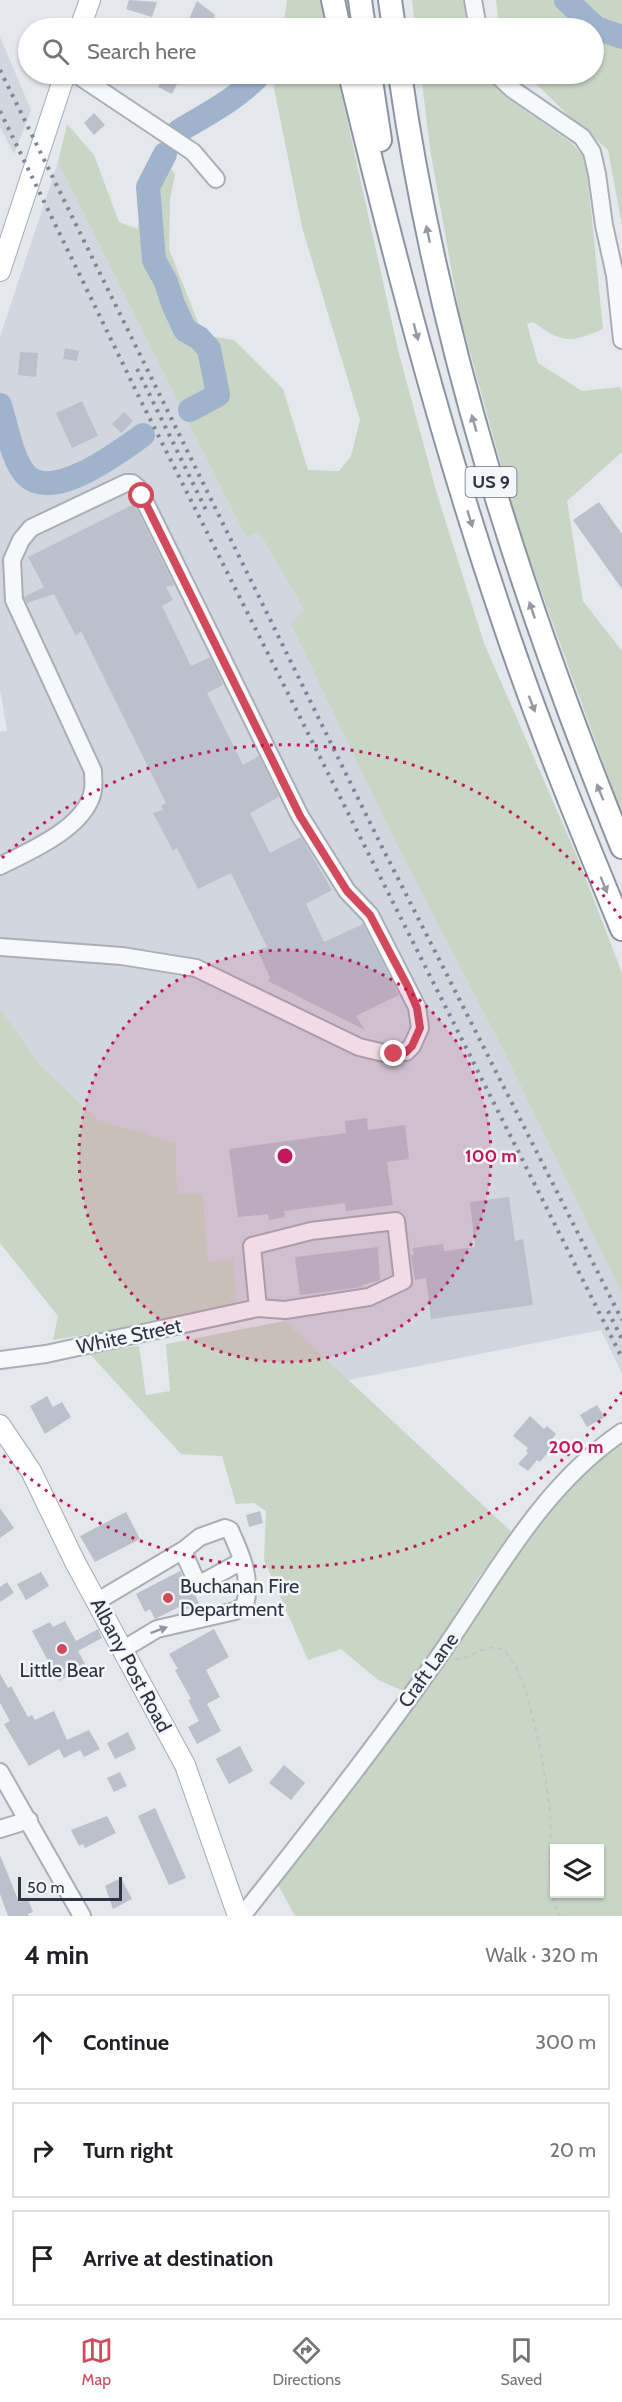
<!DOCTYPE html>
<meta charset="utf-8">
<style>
body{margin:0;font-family:Cabin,sans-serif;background:#f2f2f2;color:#202124}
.controls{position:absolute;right:18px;bottom:18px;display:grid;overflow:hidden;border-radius:0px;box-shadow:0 2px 4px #0004}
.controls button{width:54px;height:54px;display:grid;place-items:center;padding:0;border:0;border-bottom:2px solid #e0e0e0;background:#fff;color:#202124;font:30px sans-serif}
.scale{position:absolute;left:18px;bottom:15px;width:104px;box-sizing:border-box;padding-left:6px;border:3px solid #2b3445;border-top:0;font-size:16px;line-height:21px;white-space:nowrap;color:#2b3445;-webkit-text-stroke:4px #f4f6f9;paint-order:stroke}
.stop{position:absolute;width:18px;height:18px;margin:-14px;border:4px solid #d1495b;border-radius:50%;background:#fff}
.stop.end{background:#d1495b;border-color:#fff;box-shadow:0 2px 6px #0008}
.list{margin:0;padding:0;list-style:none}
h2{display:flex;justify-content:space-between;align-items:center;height:78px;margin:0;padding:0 24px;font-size:26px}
h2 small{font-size:20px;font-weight:400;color:#757577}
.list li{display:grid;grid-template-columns:39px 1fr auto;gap:18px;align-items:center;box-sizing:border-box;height:96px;margin:0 12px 12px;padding:0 12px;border:2px solid #e0e0e0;border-radius:0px}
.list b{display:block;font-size:22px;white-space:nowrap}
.list em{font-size:20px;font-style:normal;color:#757577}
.icon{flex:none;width:33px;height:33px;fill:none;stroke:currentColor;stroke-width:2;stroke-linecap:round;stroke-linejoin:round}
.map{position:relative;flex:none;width:622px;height:1916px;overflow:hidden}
.search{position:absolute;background:#fff;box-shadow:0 2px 4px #0004;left:18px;right:18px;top:18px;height:66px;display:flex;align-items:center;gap:15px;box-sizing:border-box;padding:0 21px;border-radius:33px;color:#757577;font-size:22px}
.sheet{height:402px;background:#fff}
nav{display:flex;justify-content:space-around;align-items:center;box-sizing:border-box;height:84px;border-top:2px solid #e0e0e0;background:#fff;font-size:16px;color:#757577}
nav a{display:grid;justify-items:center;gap:3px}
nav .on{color:#d1495b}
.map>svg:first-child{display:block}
.built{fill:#d2d6de}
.green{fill:#c9d6c5;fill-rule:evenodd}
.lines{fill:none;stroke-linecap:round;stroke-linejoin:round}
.river{stroke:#9fb4cc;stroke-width:24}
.building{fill:#bbc0ca}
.minor-casing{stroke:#a9aeb7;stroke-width:20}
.major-casing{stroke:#a3abb8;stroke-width:22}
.highway-casing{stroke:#8b94a3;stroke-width:26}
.path{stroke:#c2c5cb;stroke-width:2;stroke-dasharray:4.5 4.5;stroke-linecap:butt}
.minor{stroke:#f7f8fa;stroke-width:16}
.major{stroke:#fff;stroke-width:20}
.highway{stroke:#fff;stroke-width:22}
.rail{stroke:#7d8696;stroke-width:4;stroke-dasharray:3 6;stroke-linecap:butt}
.oneway{fill:#959aa2}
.oneway2{fill:#9196a0}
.route{stroke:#d1495b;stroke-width:8}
.ring{fill:none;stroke:#c2185b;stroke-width:3;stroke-dasharray:3 6}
.poi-dot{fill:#d1495b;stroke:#f4f6f9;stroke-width:2}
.labels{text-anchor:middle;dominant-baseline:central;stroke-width:5;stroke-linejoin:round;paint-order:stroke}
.shield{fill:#f4f6f9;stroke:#676e7b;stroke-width:1.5}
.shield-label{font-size:18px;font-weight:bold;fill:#2b3445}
.street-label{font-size:20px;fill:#2b3445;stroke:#f4f6f9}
.poi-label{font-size:20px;fill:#2b3445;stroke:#f4f6f9;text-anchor:start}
.centre{fill:#c2185b;stroke:#f4f6f9;stroke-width:3}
.ring-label{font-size:18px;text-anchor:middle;font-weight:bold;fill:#c2185b;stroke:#f4f6f9;stroke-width:5;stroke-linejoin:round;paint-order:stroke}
</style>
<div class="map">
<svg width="622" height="1916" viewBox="0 0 622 1916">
<rect width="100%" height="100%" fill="#e4e7ec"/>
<!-- built -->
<g class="built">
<polygon points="0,37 31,110 14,154 0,127"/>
<polygon points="58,162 246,537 259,532 304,610 292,624 400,851 503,1050 622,1294 622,1373 601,1330 348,1380 285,1321 237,1310 208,1263 203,1194 177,1194 176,1143 98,1120 39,1064 0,1008 0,732 7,731 0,689 0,337"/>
</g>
<!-- green -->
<g class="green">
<polygon points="287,0 321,0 327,28 283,28"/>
<polygon points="412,0 463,0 468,28 415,28"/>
<polygon points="496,0 555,0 588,28 502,28 498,19"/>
<path d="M572 0H622V32C602 28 587 14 572 0Z"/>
<polygon points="594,32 610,43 622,46 622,225 608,150 571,118 526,74 594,74"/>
<polygon points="276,74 337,74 398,350 437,494 484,643 579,861 622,973 622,1294 503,1050 400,851 291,624 304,610 259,532 246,537 58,162 67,124 94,155 119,222 138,229 141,195 152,167 167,164 175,174 170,200 169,249 203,335 234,340 283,389 308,470 339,471 351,456 360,420 302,227 274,88"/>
<path d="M421 74H486L491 82 507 98 573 144 586 160 603 329C569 343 564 344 533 322L527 324 538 363 582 391 620 387 622 392V452L567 501 583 601 622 651V815L518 527 459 312 430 149Z"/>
<polygon points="0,1008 39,1064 98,1120 176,1143 177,1193 203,1194 208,1262 233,1259 237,1310 53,1340 58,1316 0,1243"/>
<polygon points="285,1321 514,1534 478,1578 406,1692 378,1680 341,1649 308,1660 264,1560 266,1511 254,1503 236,1504 222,1456 181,1454 88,1352 139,1346 146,1395 170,1391 166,1344"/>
<path d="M622 1440V1916H295L276 1881 535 1525 593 1461ZM554 1848H600V1894H554Z"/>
</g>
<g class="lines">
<!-- river -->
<g class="river">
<polyline points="566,0 596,28 622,37"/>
<path d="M179 131C207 114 239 98 260 74"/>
<polyline points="165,154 148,187 154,260 166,282 173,304 185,330 199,338 209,349 218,395 190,410"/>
<path d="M0 405C6 424 12 460 26 475 53 503 120 451 143 435"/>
</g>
</g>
<!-- building -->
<g class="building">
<polygon points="129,0 157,2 152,17 126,9"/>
<polygon points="197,1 215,15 210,28 185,28"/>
<polygon points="165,74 179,80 172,94 158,87"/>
<polygon points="94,113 105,125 94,135 84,123"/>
<polygon points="65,348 79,351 77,361 63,359"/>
<polygon points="20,352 38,353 36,377 18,375"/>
<polygon points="82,401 98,436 72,448 56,413"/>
<polygon points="124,412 133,421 121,433 112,424"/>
<polygon points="599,502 622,534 622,589 573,520"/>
<polygon points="134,504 174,585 166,587 173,600 162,606 191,666 210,657 223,685 207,693 243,765 259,756 279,797 250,813 270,853 301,837 332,890 306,904 324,942 363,924 399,995 356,1016 365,1030 268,981 270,977 257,950 267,947 231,873 198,889 177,848 173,851 153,813 163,810 161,806 166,803 81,631 76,636 54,594 27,603 24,597 44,587 28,557"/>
<polygon points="367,1118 368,1130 405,1125 409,1159 387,1162 393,1205 346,1211 345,1203 284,1211 285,1217 269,1220 268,1214 238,1217 229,1149 346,1133 345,1121"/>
<polygon points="509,1197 515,1241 523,1239 533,1305 431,1319 426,1278 415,1280 411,1255 414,1255 413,1248 443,1244 444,1251 475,1247 470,1202"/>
<polygon points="378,1247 380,1280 362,1285 362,1287 300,1295 295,1257"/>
<polygon points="47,1396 53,1407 62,1402 71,1417 45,1434 30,1406"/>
<polygon points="597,1405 605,1417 587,1427 580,1415"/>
<polygon points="530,1416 544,1429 547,1426 556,1434 552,1440 556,1443 540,1462 537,1460 528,1471 518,1464 528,1453 526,1451 528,1448 513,1436"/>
<polygon points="0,1508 14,1528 0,1538"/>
<polygon points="260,1511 263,1523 249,1527 246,1515"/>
<polygon points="126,1512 140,1539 95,1562 80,1536"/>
<polygon points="180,1571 188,1589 195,1595 199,1603 185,1610 183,1605 155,1619 150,1609 145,1612 136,1594"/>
<polygon points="41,1572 49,1586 26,1600 17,1584"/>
<polygon points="7,1582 14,1593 0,1602 0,1587"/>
<polygon points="65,1621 76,1641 98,1629 102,1638 78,1651 86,1666 59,1681 32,1631 50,1622 53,1627"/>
<polygon points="214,1629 229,1657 206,1670 220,1697 207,1704 221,1731 197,1744 188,1727 199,1721 188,1700 191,1699 175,1670 178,1669 169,1654"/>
<polygon points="0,1674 8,1688 11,1686 28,1717 32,1715 35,1720 54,1711 67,1740 89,1730 100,1749 84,1757 80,1750 64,1758 59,1749 29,1766 4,1724 10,1721 0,1703"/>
<polygon points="128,1732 136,1749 115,1759 107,1743"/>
<polygon points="240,1746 253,1771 229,1784 216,1759"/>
<polygon points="284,1765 305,1783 291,1800 269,1783"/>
<polygon points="120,1772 127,1786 114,1792 107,1778"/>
<polygon points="155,1808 186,1878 169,1885 138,1816"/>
<polygon points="107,1816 116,1833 85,1848 83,1844 79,1846 71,1830"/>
<polygon points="0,1855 19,1902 28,1899 33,1912 28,1914 29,1916 8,1916 0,1894"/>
<polygon points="121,1878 132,1899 113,1909 105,1886"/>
</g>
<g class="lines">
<!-- minor casing -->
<g class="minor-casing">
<g id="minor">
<polyline points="473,0 478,28"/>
<polyline points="76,74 193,152 216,179"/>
<polyline points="496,74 512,89 582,137 592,152 597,174 604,225 615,275 622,340"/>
<path d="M0 866C30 851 87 827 93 790 94 784 93 777 93 771L14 600 12 560 21 540 31 528 126 483H132L138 488 300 816 347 891 370 915 417 1007 420 1028 412 1046 406 1052 384 1053 359 1047 196 968 122 956 0 947"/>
<polyline points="0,1360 46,1354 258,1308 285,1310 369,1297 403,1281 396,1221 311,1231 252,1246 258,1308"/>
<polyline points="183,1551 198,1585 242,1561"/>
<path d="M96 1602 185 1549 200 1537 225 1528 230 1530C241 1554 252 1578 245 1605L235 1611 157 1629 122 1650"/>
<polyline points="0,1772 82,1916"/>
<polyline points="0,1829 29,1820"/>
<path d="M242 1916C310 1830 379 1742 442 1652 496 1574 542 1486 622 1432"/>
</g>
</g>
<!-- major casing -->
<g class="major-casing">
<g id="major">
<polyline points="80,28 90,0"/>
<polyline points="0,271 65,74"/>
<polyline points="0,1425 31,1471 75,1562 185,1765 238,1916"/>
</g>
</g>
<!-- highway casing -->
<g class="highway-casing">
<g id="highway">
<polyline points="333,0 339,28"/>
<polyline points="360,0 364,28"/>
<polyline points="390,0 394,28"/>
<path d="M350 74C394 257 442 441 503 620 538 725 580 827 622 929"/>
<polyline points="370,74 380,140"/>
<path d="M400 74C438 341 521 597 622 847"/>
</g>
</g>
<!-- path -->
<path class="path" d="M455 1659C470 1661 482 1644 498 1648 528 1654 547 1784 550 1813 553 1844 543 1889 560 1916"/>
<!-- minor -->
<use href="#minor" class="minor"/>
<!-- major -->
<use href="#major" class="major"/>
<!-- highway -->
<use href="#highway" class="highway"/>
<!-- rail -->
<g class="rail">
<polyline points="0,70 380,843 622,1320"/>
<polyline points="0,111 140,399 622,1358"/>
<polyline points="137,369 207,512"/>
<polyline points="608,1311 622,1339"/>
</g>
</g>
<!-- one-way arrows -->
<defs><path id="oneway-solid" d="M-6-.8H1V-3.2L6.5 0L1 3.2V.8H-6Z" transform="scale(1.5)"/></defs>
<g class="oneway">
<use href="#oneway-solid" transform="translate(428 234) rotate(-102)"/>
<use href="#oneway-solid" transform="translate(416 332) rotate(75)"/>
<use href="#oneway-solid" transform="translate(474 423) rotate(-106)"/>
<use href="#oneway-solid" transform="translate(470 519) rotate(73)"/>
<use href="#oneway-solid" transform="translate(532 610) rotate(-109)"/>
<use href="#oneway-solid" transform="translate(532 704) rotate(69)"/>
<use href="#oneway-solid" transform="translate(600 792) rotate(-112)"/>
<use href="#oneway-solid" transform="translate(604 885) rotate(68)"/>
</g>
<use class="oneway2" href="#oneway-solid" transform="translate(159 1630) rotate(-20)"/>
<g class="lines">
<!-- route -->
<polyline class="route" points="142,496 300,816 347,891 370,915 408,987 417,1008 420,1028 412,1046 406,1052 394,1054"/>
</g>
<!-- distance rings -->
<circle cx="285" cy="1156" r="206" fill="#c2185b" fill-opacity=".12"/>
<g class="ring">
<circle cx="285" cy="1156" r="206"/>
<path d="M622 1392A411 411 0 0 1 2 1454M2 858A411 411 0 0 1 622 920"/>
</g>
<!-- markers -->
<g class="poi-dot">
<circle cx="168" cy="1598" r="6"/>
<circle cx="62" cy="1649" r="6"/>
</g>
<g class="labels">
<!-- shield labels -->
<rect class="shield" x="465.5" y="467" width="51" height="30" rx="4.5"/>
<g class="shield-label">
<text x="491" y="482">US 9</text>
</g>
<!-- street labels -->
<g class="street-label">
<text transform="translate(129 1336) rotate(-12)">White Street</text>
<text transform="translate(131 1665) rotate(62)">Albany Post Road</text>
<text transform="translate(428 1670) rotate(-54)">Craft Lane</text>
</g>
<!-- poi labels -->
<g class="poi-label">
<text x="180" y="1586">Buchanan Fire<tspan x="180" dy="23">Department</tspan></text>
<text x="62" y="1670" text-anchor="middle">Little Bear</text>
</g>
</g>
<circle cx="285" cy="1156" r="9" class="centre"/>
<g class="ring-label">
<text x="491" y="1162">100 m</text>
<text x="576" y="1453">200 m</text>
</g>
</svg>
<div class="controls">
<button><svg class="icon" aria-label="layers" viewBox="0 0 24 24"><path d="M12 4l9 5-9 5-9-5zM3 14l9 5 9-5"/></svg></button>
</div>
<div class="scale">50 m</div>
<div class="stop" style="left:142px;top:496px"></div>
<div class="stop end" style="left:394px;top:1054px"></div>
<div class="search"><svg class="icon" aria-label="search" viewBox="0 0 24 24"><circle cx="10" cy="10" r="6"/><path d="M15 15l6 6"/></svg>Search here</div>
</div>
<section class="sheet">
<h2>4 min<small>Walk · 320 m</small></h2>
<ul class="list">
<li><svg class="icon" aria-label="ahead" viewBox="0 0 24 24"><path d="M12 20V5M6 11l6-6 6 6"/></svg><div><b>Continue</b></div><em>300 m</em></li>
<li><svg class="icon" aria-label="right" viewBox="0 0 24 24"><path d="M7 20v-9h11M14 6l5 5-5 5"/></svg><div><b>Turn right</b></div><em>20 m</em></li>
<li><svg class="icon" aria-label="arrive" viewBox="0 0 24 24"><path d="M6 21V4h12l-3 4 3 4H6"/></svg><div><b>Arrive at destination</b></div></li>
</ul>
</section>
<nav>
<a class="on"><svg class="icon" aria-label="map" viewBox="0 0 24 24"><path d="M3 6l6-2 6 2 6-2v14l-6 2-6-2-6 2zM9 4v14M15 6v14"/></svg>Map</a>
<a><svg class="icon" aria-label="directions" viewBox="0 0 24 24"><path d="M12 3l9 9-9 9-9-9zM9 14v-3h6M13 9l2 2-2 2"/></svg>Directions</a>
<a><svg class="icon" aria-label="saved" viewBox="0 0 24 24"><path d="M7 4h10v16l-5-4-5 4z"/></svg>Saved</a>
</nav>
